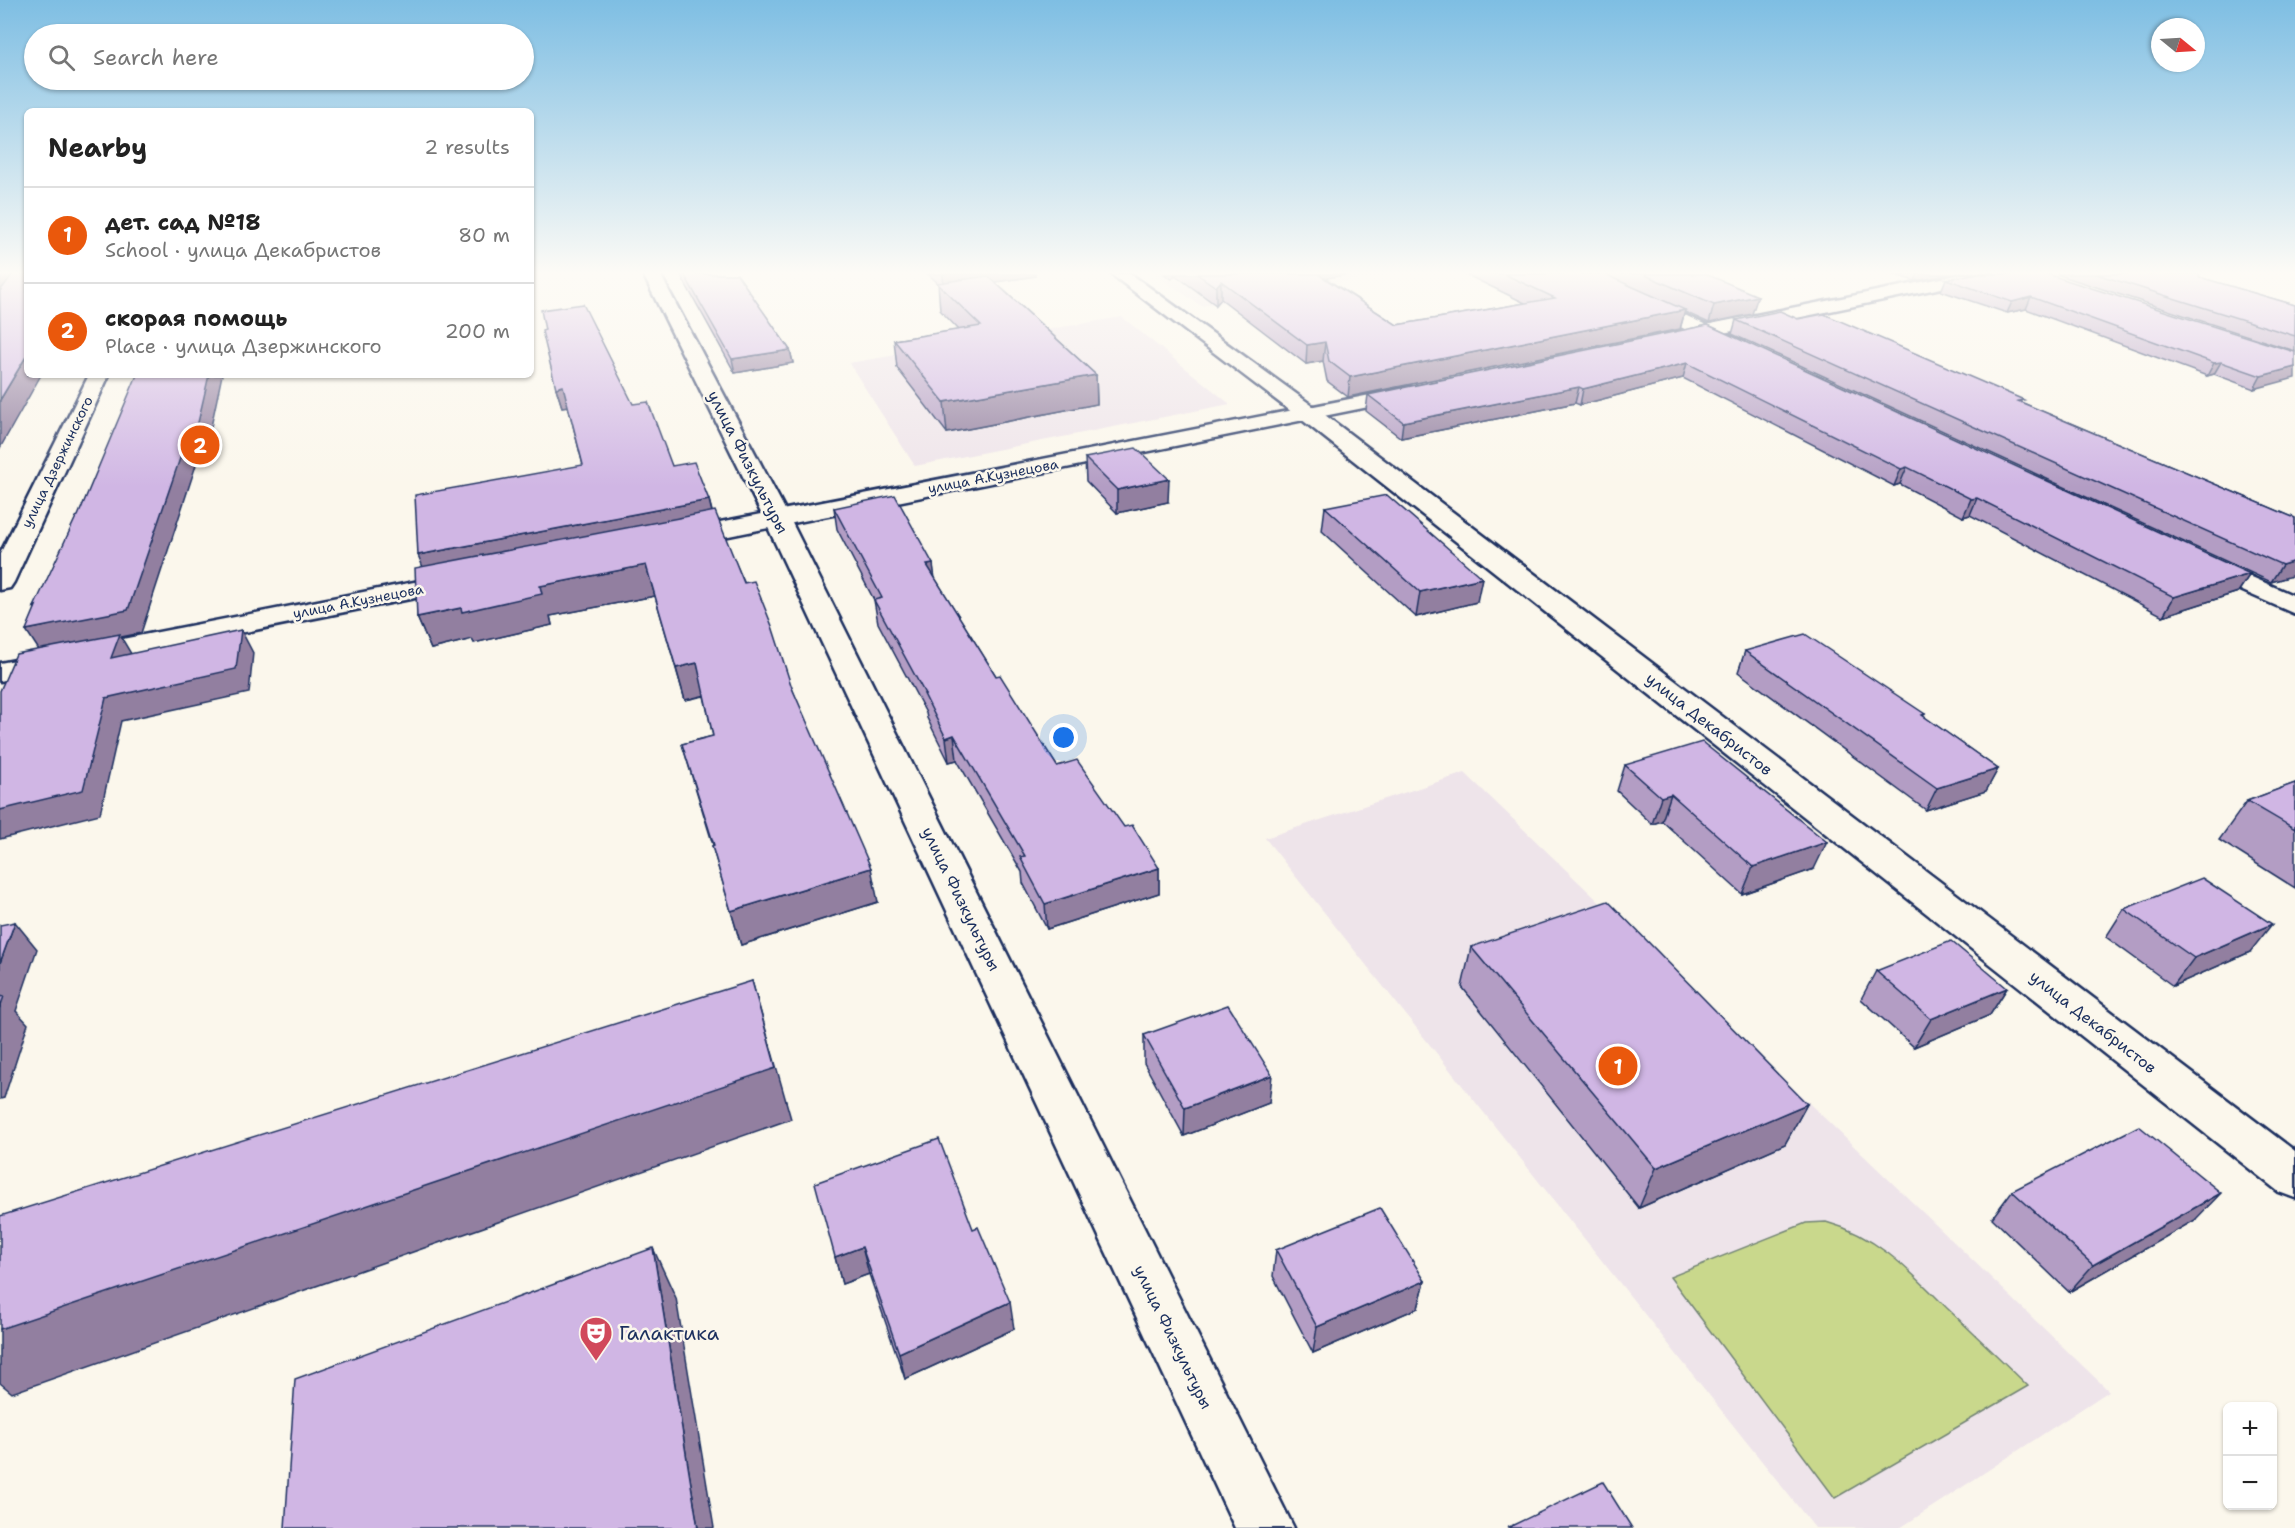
<!DOCTYPE html>
<meta charset="utf-8">
<style>
body{margin:0;font-family:"Shantell Sans",sans-serif;background:#f6f6f6;color:#222}
.controls{position:absolute;right:18px;bottom:18px;display:grid;overflow:hidden;border-radius:9px;box-shadow:0 2px 4px #0004}
.controls button{width:54px;height:54px;display:grid;place-items:center;padding:0;border:0;border-bottom:2px solid #e0e0e0;background:#fff;color:#222;font:30px sans-serif}
.compass{position:absolute;left:2151px;top:18px;width:54px;height:54px;border-radius:50%;background:#fff;box-shadow:0 2px 4px #0004;rotate:108deg}
.you{position:absolute;left:1064px;top:738px;width:21px;height:21px;margin:-15px;border:4px solid #fff;border-radius:50%;background:#1a73e8;box-shadow:0 0 0 9px #1a73e833}
.badge{display:grid;place-items:center;width:39px;height:39px;border-radius:50%;background:#ea580c;color:#fff;font-size:20px;font-weight:700}
.pin{position:absolute;translate:-50% -50%;border:3px solid #fff;box-shadow:0 2px 6px #0006}
.list{margin:0;padding:0;list-style:none}
h2{display:flex;justify-content:space-between;align-items:center;height:78px;margin:0;padding:0 24px;font-size:26px}
h2 small{font-size:20px;font-weight:400;color:#767676}
.list li{display:grid;grid-template-columns:39px 1fr auto;gap:18px;align-items:center;box-sizing:border-box;height:96px;padding:0 24px;border-top:2px solid #e0e0e0}
.list b{display:block;font-size:22px;white-space:nowrap}
.list p{margin:0;font-size:20px;white-space:nowrap;color:#767676}
.list em{font-size:20px;font-style:normal;color:#767676}
.icon{flex:none;width:33px;height:33px;fill:none;stroke:currentColor;stroke-width:2;stroke-linecap:round;stroke-linejoin:round}
.map{position:relative;flex:none;width:2295px;height:1528px;overflow:hidden}
.search{position:absolute;background:#fff;box-shadow:0 2px 4px #0004;left:24px;top:24px;width:510px;height:66px;display:flex;align-items:center;gap:15px;box-sizing:border-box;padding:0 21px;border-radius:33px;color:#767676;font-size:22px}
.panel{position:absolute;background:#fff;box-shadow:0 2px 4px #0004;left:24px;top:108px;width:510px;height:270px;border-radius:9px}
.map>svg:first-child{display:block}
.built{fill:#eee4ea}
.green{fill:#c9d88c;stroke:#728475;stroke-width:1.5}
.lines{fill:none;stroke-linecap:round;stroke-linejoin:round}
.street-casing{stroke:#1b2f5e;stroke-width:5}
.secondary-casing{stroke:#1b2f5e;stroke-width:5}
.primary-casing{stroke:#1b2f5e;stroke-width:5}
.street{fill:#fbf7ec;fill-rule:evenodd}
.secondary{fill:#fbf7ec;fill-rule:evenodd}
.primary{fill:#fbf7ec;fill-rule:evenodd}
.wall{fill:#b39dc4;stroke:#1b2f5e;stroke-width:1.5}
.shaded-wall{fill:#927fa0;stroke:#1b2f5e;stroke-width:1.5}
.building{fill:#d0b6e4;stroke:#1b2f5e;stroke-width:1.5}
.labels{text-anchor:middle;dominant-baseline:central;stroke-width:5;stroke-linejoin:round;paint-order:stroke}
.far-street-label{font-size:14px;fill:#1b2f5e;stroke:#fbf7ec}
.street-label{font-size:16px;fill:#1b2f5e;stroke:#fbf7ec}
.near-poi-label{font-size:20px;fill:#1b2f5e;stroke:#fbf7ec;text-anchor:start}
</style>
<div class="map">
<svg width="2295" height="1528" viewBox="0 0 2295 1528">
<rect width="100%" height="100%" fill="#fbf7ec"/>
<filter id="ink" filterUnits="userSpaceOnUse"><feTurbulence type="fractalNoise" baseFrequency=".0167" numOctaves="2"/><feDisplacementMap in="SourceGraphic" scale="12" xChannelSelector="R" yChannelSelector="G"/><feConvolveMatrix kernelMatrix="1 2 1 2 8 2 1 2 1" color-interpolation-filters="sRGB"/></filter>
<g filter="url(#ink)">
<!-- built -->
<g class="built">
<polygon points="1155,274 1387,274 1201,306"/>
<polygon points="1122,317 1230,404 915,466 849,363"/>
<polygon points="1465,773 2109,1391 1900,1528 1815,1528 1265,838"/>
</g>
<!-- green -->
<path class="green" d="M1826 1222C1878 1236 1911 1272 1948 1309 1975 1335 2002 1360 2028 1386L1835 1498 1670 1277 1806 1223Z"/>
<g class="lines">
<!-- street casing -->
<g class="street-casing">
<g id="street">
<polygon points="643,274 660,274 790,519 1294,1528 1235,1528 764,519"/>
<polygon points="1575,274 1596,274 1743,342 1746,346 1743,350 1729,350 1577,278"/>
<polygon points="89,375 109,375 14,582 10,588 0,590 0,554"/>
<polygon points="2204,556 2295,596 2295,614 2195,570 2191,564 2195,558"/>
</g>
</g>
<!-- secondary casing -->
<g class="secondary-casing">
<g id="secondary">
<polygon points="1962,274 1994,274 1991,278 1985,279 1670,344 1663,342 1660,338 1663,334 1670,332"/>
<polygon points="1411,387 1418,389 1422,393 1418,397 679,546 670,543 666,538 670,533 679,530"/>
<polygon points="460,573 470,575 474,581 470,587 0,681 0,663"/>
</g>
</g>
<!-- primary casing -->
<g class="primary-casing">
<polygon id="primary" points="1111,274 1131,274 1317,409 2295,1151 2295,1198 2279,1192 1301,419"/>
</g>
<!-- street -->
<use href="#street" class="street"/>
<!-- secondary -->
<use href="#secondary" class="secondary"/>
<!-- primary -->
<use href="#primary" class="primary"/>
</g>
<!-- wall -->
<g class="wall">
<polygon points="680,274 737,274 790,350 793,363 735,373"/>
<polygon points="928,274 1035,274 1035,276 995,282 1096,375 1097,404 947,433 897,368 894,340 959,330 940,310 938,283"/>
<polygon points="1164,274 1350,274 1325,278 1397,325 1525,303 1465,274 1706,274 1752,314 1709,323 1685,312 1680,329 1348,397 1327,381 1323,361 1306,364 1221,299 1216,305 1175,275 1172,279"/>
<polygon points="1892,274 1953,274 1915,281"/>
<polygon points="2056,274 2199,274 2199,277 2295,305 2295,351"/>
<polygon points="1946,279 2295,352 2254,389 2214,374 2207,376 2026,309 2007,313 1941,291"/>
<polygon points="1798,319 2023,403 2295,518 2295,575 2271,582 1732,334 1736,320"/>
<polygon points="1708,325 2250,574 2238,592 2163,616 1970,515 1963,517 1900,484 1894,486 1683,378 1580,405 1575,403 1401,438 1366,411 1368,395"/>
<polygon points="556,388 633,404 672,466 709,500 712,511 792,688 878,902 741,945 712,846 713,845 682,744 713,736 704,696 685,700 655,596 550,616 552,625 474,643 472,639 431,649 417,617 422,567 583,465 568,406 562,407"/>
<polygon points="1085,458 1168,502 1117,513 1086,481"/>
<polygon points="1325,507 1477,602 1416,617 1322,531"/>
<polygon points="834,508 933,564 934,577 996,676 1057,766 1124,827 1159,868 1159,893 1047,929 1023,883 1022,872 957,760 949,762 927,718 926,713 878,623 874,600 837,529"/>
<polygon points="1745,651 1925,714 1923,716 1998,769 1986,791 1926,810 1738,672"/>
<polygon points="1625,765 1814,869 1742,894 1662,821 1652,824 1617,791"/>
<polygon points="2295,783 2295,888 2219,840 2247,801"/>
<polygon points="2124,909 2250,952 2173,986 2106,937"/>
<polygon points="1471,947 1807,1104 1785,1144 1639,1208 1462,987"/>
<polygon points="1876,971 2007,988 1990,1015 1914,1047 1861,999"/>
<polygon points="1144,1035 1269,1103 1184,1136 1144,1063"/>
<polygon points="2012,1191 2195,1220 2069,1292 1992,1218"/>
<polygon points="973,1229 1014,1329 905,1379 869,1274 842,1284 835,1257"/>
<polygon points="1276,1250 1425,1281 1418,1308 1313,1353 1273,1276"/>
</g>
<!-- shaded-wall -->
<g class="shaded-wall">
<polygon points="0,274 18,274 0,293"/>
<polygon points="943,274 1035,274 1035,276 944,290"/>
<polygon points="1303,274 1350,274 1303,282"/>
<polygon points="1918,274 1953,274 1915,281"/>
<polygon points="1221,281 1221,299 1216,305 1216,287"/>
<polygon points="1758,296 1752,314 1709,323 1714,305"/>
<polygon points="2031,297 2026,309 2007,313 2012,302"/>
<polygon points="1685,310 1680,329 1348,397 1350,377"/>
<polygon points="1325,342 1323,361 1306,364 1307,345"/>
<polygon points="790,350 793,363 735,373 732,359"/>
<polygon points="27,355 27,375 41,375 0,448 0,400"/>
<polygon points="2221,362 2214,374 2207,376 2214,363"/>
<polygon points="1687,363 1683,378 1580,405 1583,389"/>
<polygon points="2295,367 2295,378 2254,389 2261,376"/>
<polygon points="209,375 222,375 204,460 197,462 141,633 121,637 133,657 125,681 41,653 26,630 46,626 34,607"/>
<polygon points="1096,375 1097,404 947,433 944,402"/>
<polygon points="563,386 569,406 562,407 556,388"/>
<polygon points="1579,387 1575,403 1401,438 1403,422"/>
<polygon points="1907,467 1900,484 1894,486 1901,469"/>
<polygon points="1169,479 1168,502 1117,513 1117,490"/>
<polygon points="1977,498 1970,515 1963,517 1971,499"/>
<polygon points="709,500 714,521 427,577 418,555"/>
<polygon points="2295,561 2295,575 2271,582 2282,565"/>
<polygon points="933,564 936,586 927,565"/>
<polygon points="646,565 655,596 550,616 552,625 474,643 472,639 431,649 417,617 461,608 540,586"/>
<polygon points="2250,574 2238,592 2163,616 2174,597"/>
<polygon points="1482,578 1477,602 1416,617 1420,592"/>
<polygon points="241,630 253,653 249,693 121,721 100,814 0,839 0,810 106,698"/>
<polygon points="697,663 706,695 685,700 676,668"/>
<polygon points="954,735 957,760 949,762 946,738"/>
<polygon points="1998,769 1986,791 1926,810 1937,788"/>
<polygon points="1671,794 1662,821 1652,824 1661,797"/>
<polygon points="1827,842 1814,869 1742,894 1753,867"/>
<polygon points="871,868 878,902 741,945 731,911"/>
<polygon points="1159,868 1159,893 1047,929 1045,904"/>
<polygon points="15,922 37,949 16,1011 28,1024 4,1098 0,1099 0,963"/>
<polygon points="2272,924 2250,952 2173,986 2194,958"/>
<polygon points="752,981 791,1119 12,1393 0,1383 0,1329"/>
<polygon points="2007,988 1990,1015 1914,1047 1931,1019"/>
<polygon points="1272,1075 1269,1103 1184,1136 1185,1108"/>
<polygon points="1807,1104 1785,1144 1639,1208 1656,1168"/>
<polygon points="2221,1193 2195,1220 2069,1292 2093,1265"/>
<polygon points="862,1247 869,1274 842,1284 835,1257"/>
<polygon points="653,1248 676,1298 714,1528 698,1528"/>
<polygon points="1425,1281 1418,1308 1313,1353 1317,1327"/>
<polygon points="1010,1302 1014,1329 905,1379 899,1353"/>
</g>
<!-- building -->
<g class="building">
<polygon points="13,274 27,274 27,355 0,400 0,291"/>
<polygon points="684,274 737,274 790,350 732,359"/>
<polygon points="1197,274 1318,274 1397,325 1555,298 1504,274 1604,274 1685,310 1350,377 1329,361 1325,342 1307,345 1221,281 1216,287"/>
<polygon points="1643,274 1706,274 1758,296 1714,305"/>
<polygon points="1973,274 2047,274 2295,352 2295,367 2261,376 2221,362 2214,363 2031,297 2012,302 1946,279"/>
<polygon points="2096,274 2199,274 2199,277 2295,305 2295,336"/>
<polygon points="988,276 1096,375 944,402 894,340 981,326 937,283"/>
<polygon points="583,304 633,404 648,402 672,466 694,462 709,500 418,555 415,495 583,465 563,386 556,388 542,331 545,330 541,310"/>
<polygon points="1780,311 1798,319 1824,314 2024,400 2018,401 2295,518 2295,561 2282,565 1736,320"/>
<polygon points="1708,325 2250,574 2174,597 1977,498 1971,499 1907,467 1901,469 1687,363 1583,389 1579,387 1403,422 1368,395"/>
<polygon points="137,375 209,375 194,440 186,441 128,610 26,630 36,606 34,607 76,517 78,516"/>
<polygon points="1136,448 1169,479 1117,490 1085,458"/>
<polygon points="895,495 933,564 927,565 996,676 1000,675 1057,766 1077,760 1124,827 1132,825 1159,868 1045,904 1020,857 1025,856 954,735 946,738 924,694 925,694 874,600 882,598 834,508"/>
<polygon points="1387,495 1482,578 1420,592 1325,507"/>
<polygon points="715,511 744,583 754,581 772,626 792,688 871,868 731,911 712,846 714,845 682,744 713,736 697,663 676,668 646,565 540,586 542,594 462,612 461,608 417,617 415,568"/>
<polygon points="241,630 236,669 106,698 83,790 0,810 0,691 16,654 120,634 111,658"/>
<polygon points="1805,634 1925,714 1922,715 1998,769 1937,788 1745,651"/>
<polygon points="1702,742 1827,842 1753,867 1671,794 1661,797 1625,765"/>
<polygon points="2295,783 2295,829 2247,801"/>
<polygon points="2202,878 2272,924 2194,958 2124,909"/>
<polygon points="1608,901 1807,1104 1656,1168 1471,947"/>
<polygon points="15,922 0,963 0,925"/>
<polygon points="1951,941 2007,988 1931,1019 1876,971"/>
<polygon points="752,981 776,1068 0,1329 0,1216"/>
<polygon points="4,996 0,1008 0,997"/>
<polygon points="1228,1005 1272,1075 1185,1108 1144,1035"/>
<polygon points="2139,1126 2221,1193 2093,1265 2012,1191"/>
<polygon points="939,1139 973,1229 978,1227 1010,1302 899,1353 862,1247 835,1257 815,1183"/>
<polygon points="1380,1208 1425,1281 1317,1327 1276,1250"/>
<polygon points="653,1248 698,1528 285,1528 295,1379"/>
<polygon points="1603,1482 1632,1528 1507,1528"/>
</g>
</g>
<!-- sky -->
<linearGradient id="sky" x2="0" y2="1"><stop stop-color="#7ebee3"/><stop offset="0.56" stop-color="#fdfbf6"/><stop offset="1" stop-color="#fdfbf6" stop-opacity="0"/></linearGradient>
<rect width="2295" height="487" fill="url(#sky)"/>
<!-- icons -->
<defs>
<g id="theatre-pin" transform="scale(1.725)"><path d="M0 17L-7.5 6A9.5 9.5 0 1 1 7.5 6Z" fill="#d1495b" stroke="#fbf7ec"/><path d="M-5-5.5Q0-4 5-5.5V0Q5 5 0 6Q-5 5-5 0ZM-3.3-2.5H-1v1.5H-3.3ZM1-2.5H3.3v1.5H1ZM-2.8 1Q0 5.5 2.8 1Z" fill="#fff"/></g>
</defs>
<g fill-rule="evenodd">
<use href="#theatre-pin" x="596" y="1333"/>
</g>
<g class="labels">
<!-- far-street labels -->
<g class="far-street-label">
<text transform="translate(57 462) rotate(-64)">улица Дзержинского</text>
<text transform="translate(993 476) rotate(-11)">улица А.Кузнецова</text>
<text transform="translate(358 601) rotate(-11)">улица А.Кузнецова</text>
</g>
<!-- street labels -->
<g class="street-label">
<text transform="translate(748 462) rotate(63)">улица Физкультуры</text>
<text transform="translate(1709 724) rotate(38)">улица Декабристов</text>
<text transform="translate(961 899) rotate(64)">улица Физкультуры</text>
<text transform="translate(2093 1022) rotate(38)">улица Декабристов</text>
<text transform="translate(1173 1337) rotate(64)">улица Физкультуры</text>
</g>
<!-- near-poi labels -->
<g class="near-poi-label">
<text x="619" y="1333">Галактика</text>
</g>
</g>
</svg>
<div class="controls">
<button>+</button>
<button>−</button>
</div>
<svg class="compass" viewBox="-18 -18 36 36"><path d="M0-13l5 13h-10z" fill="#e53935"/><path d="M0 13l5-13h-10z" fill="#767676"/></svg>
<div class="you"></div>
<div class="pin badge" style="left:1618px;top:1066px">1</div>
<div class="pin badge" style="left:200px;top:445px">2</div>
<div class="search"><svg class="icon" aria-label="search" viewBox="0 0 24 24"><circle cx="10" cy="10" r="6"/><path d="M15 15l6 6"/></svg>Search here</div>
<section class="panel">
<h2>Nearby<small>2 results</small></h2>
<ul class="list">
<li><span class="badge">1</span><div><b>дет. сад №18</b><p>School · улица Декабристов</p></div><em>80 m</em></li>
<li><span class="badge">2</span><div><b>скорая помощь</b><p>Place · улица Дзержинского</p></div><em>200 m</em></li>
</ul>
</section>
</div>
